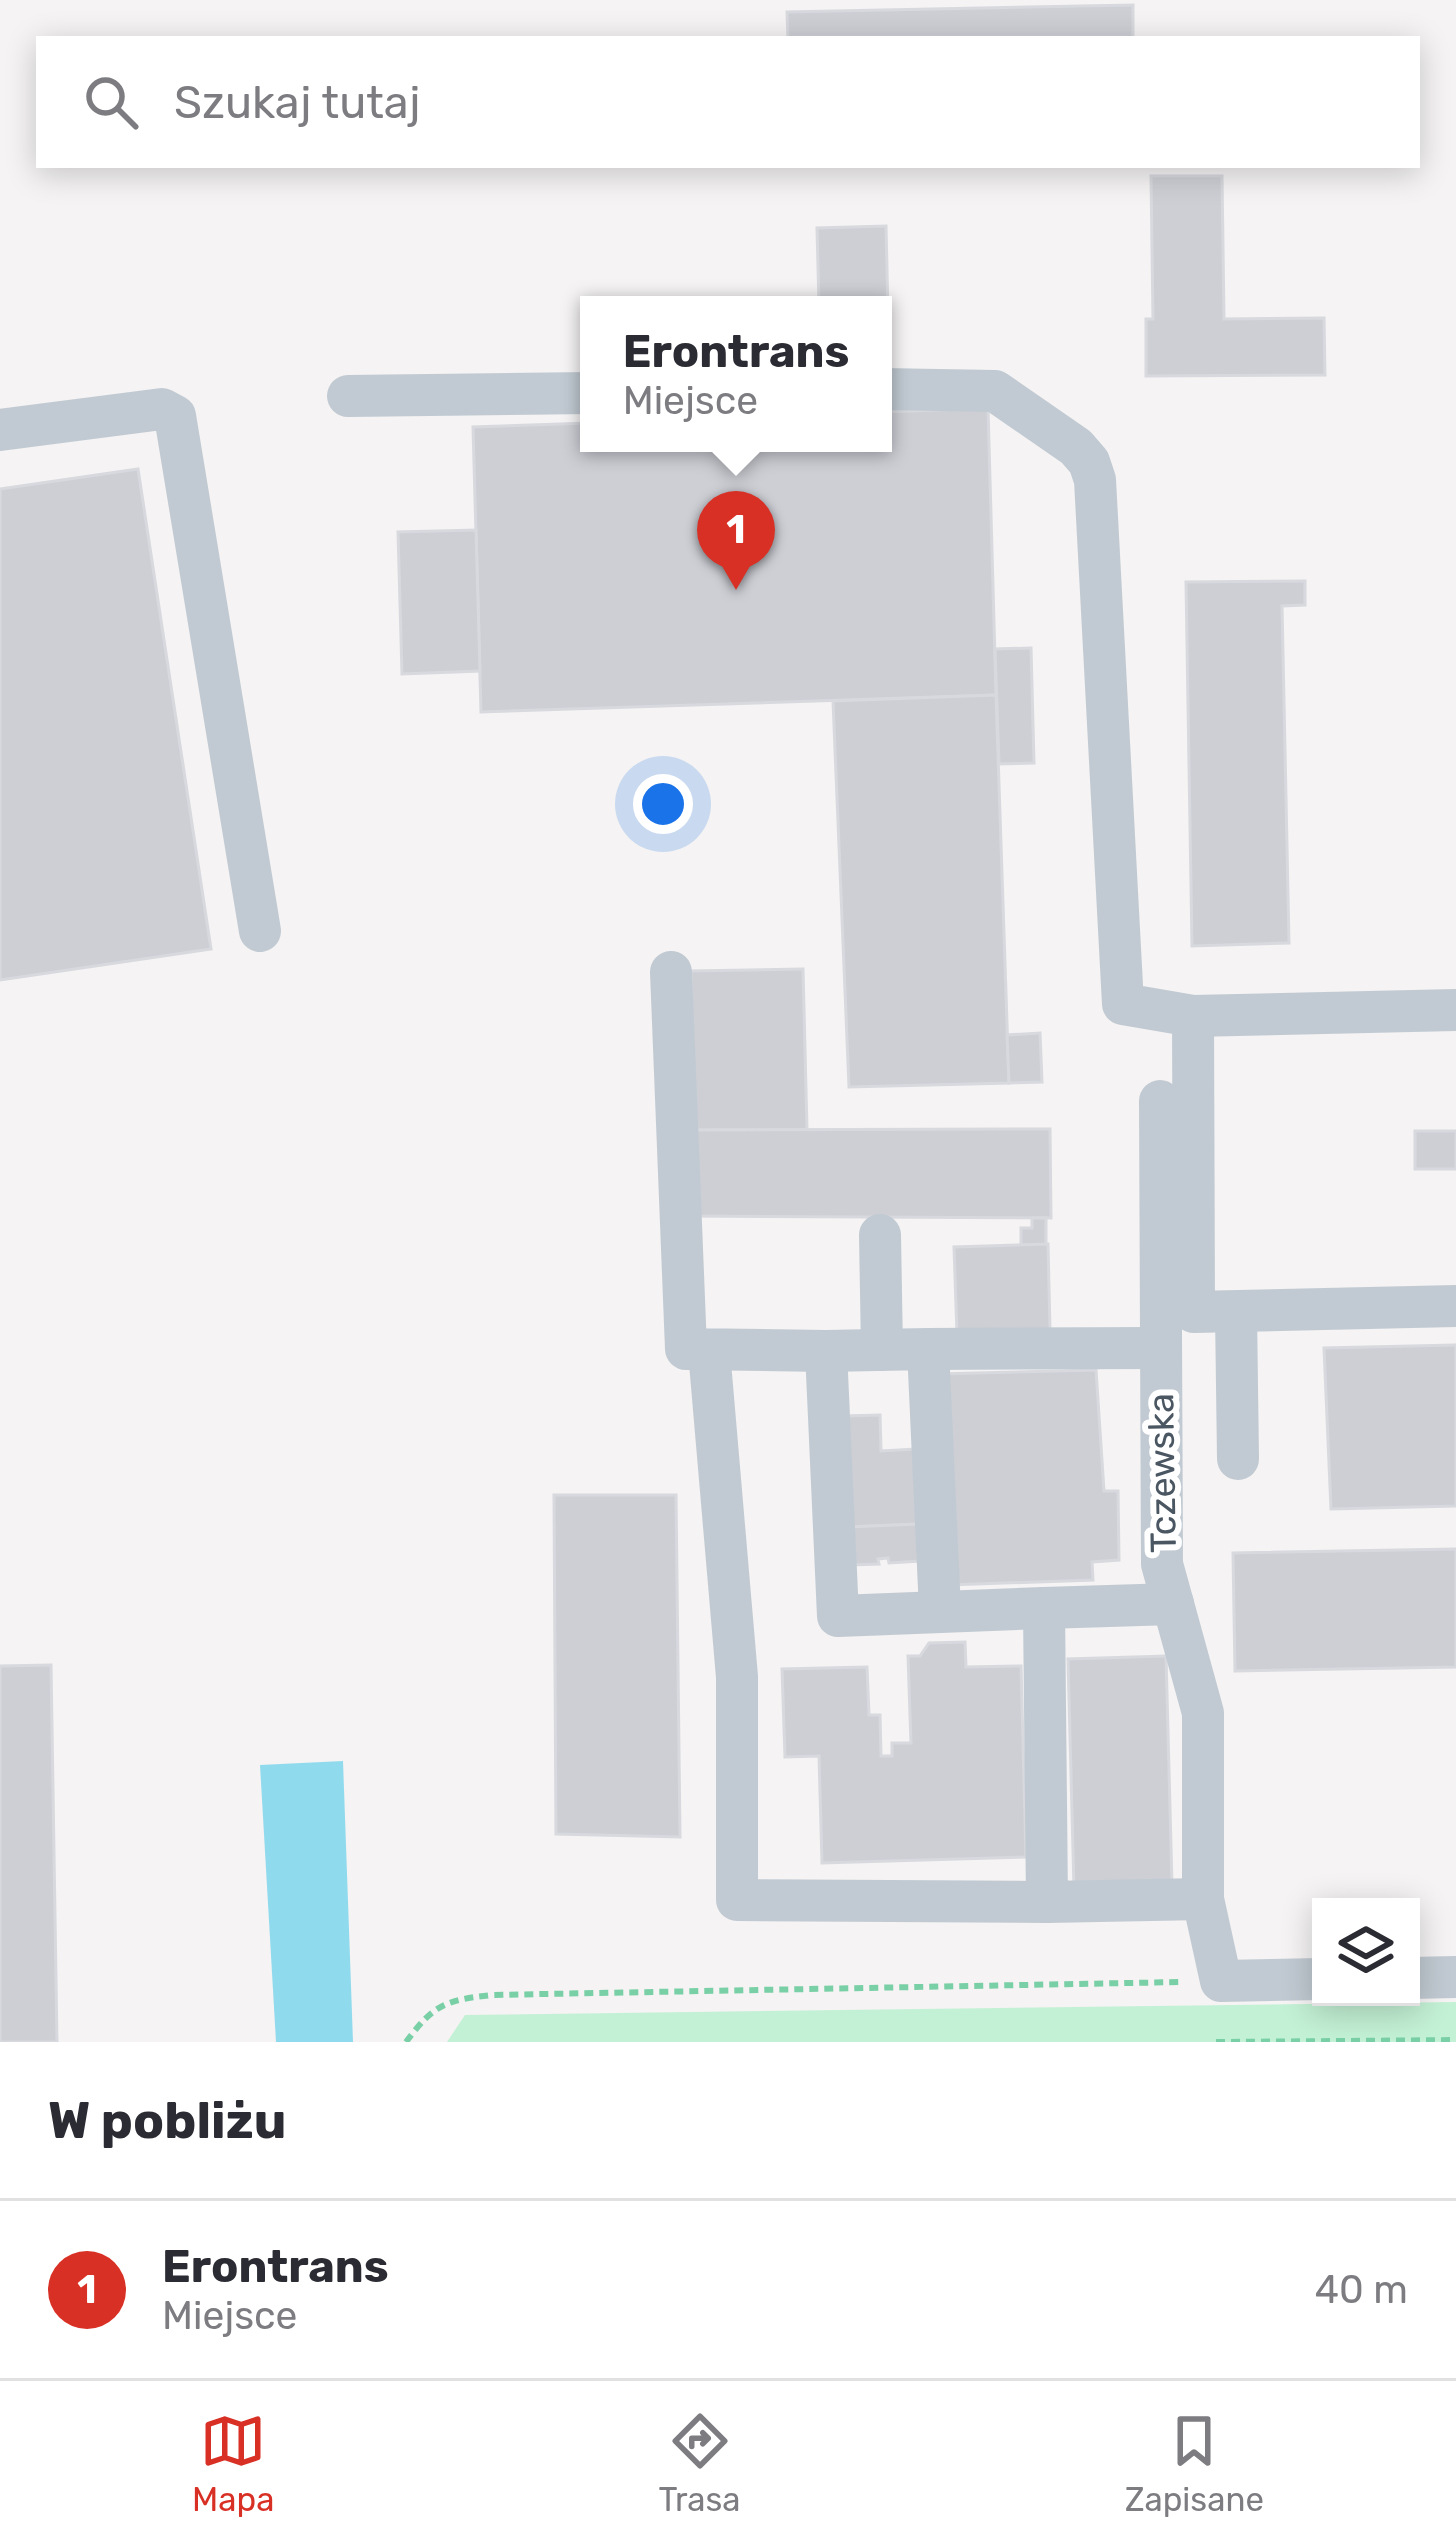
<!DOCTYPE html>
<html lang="pl">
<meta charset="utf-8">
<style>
body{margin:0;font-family:Rubik,sans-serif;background:#f7f7f7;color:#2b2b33}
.controls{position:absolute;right:36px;bottom:36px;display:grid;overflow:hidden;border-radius:0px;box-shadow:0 6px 30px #0003}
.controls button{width:108px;height:108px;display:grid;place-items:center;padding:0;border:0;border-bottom:3px solid #e1e1e2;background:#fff;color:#2b2b33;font:60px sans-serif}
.you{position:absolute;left:663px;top:804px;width:42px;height:42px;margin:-30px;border:9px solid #fff;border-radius:50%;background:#1a73e8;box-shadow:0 0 0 18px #1a73e833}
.badge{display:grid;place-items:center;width:78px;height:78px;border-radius:50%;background:#d93025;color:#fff;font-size:39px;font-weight:700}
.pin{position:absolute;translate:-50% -99px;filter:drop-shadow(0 3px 6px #0008)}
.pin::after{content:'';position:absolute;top:63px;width:42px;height:36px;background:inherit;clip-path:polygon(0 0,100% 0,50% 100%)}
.popup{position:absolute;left:580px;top:296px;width:312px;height:156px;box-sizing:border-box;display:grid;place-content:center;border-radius:0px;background:#fff;filter:drop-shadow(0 3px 9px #0005);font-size:39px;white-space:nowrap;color:#7c7c81}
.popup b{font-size:45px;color:#2b2b33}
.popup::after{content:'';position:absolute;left:50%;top:100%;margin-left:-24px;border:24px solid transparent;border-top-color:#fff}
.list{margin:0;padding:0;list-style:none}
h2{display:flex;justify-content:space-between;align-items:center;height:156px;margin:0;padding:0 48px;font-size:51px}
h2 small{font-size:39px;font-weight:400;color:#7c7c81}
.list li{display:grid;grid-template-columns:78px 1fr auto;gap:36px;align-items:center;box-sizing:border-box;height:180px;padding:0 48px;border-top:3px solid #e1e1e2}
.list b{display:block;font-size:45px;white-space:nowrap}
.list p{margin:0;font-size:39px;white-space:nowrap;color:#7c7c81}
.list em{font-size:39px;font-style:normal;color:#7c7c81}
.icon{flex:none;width:66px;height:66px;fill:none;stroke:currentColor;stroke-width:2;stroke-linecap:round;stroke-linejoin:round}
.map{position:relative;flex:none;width:1456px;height:2042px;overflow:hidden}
.search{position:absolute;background:#fff;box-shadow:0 6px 30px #0003;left:36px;right:36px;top:36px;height:132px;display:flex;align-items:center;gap:30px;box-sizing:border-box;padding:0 42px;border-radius:0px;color:#7c7c81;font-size:45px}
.sheet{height:336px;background:#fff}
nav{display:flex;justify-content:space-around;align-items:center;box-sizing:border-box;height:168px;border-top:3px solid #e1e1e2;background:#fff;font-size:33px;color:#7c7c81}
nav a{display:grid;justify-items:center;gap:6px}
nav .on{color:#d93025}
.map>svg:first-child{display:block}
.green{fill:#c3f1d5}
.water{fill:#90daee}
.building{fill:#cdcfd5;stroke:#d7d9de;stroke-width:3}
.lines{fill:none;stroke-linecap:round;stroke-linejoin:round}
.path{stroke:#7ad0a6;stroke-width:6;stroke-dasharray:9 6;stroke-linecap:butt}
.minor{stroke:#c1cad2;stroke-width:42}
.labels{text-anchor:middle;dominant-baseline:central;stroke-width:12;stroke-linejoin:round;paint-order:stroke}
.street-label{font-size:36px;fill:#4a5661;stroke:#fff}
</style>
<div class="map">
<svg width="1456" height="2042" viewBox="0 0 1456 2042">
<rect width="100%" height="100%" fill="#f5f3f3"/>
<!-- green -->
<polygon class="green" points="1456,2002 1456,2042 447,2042 465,2015"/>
<!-- water -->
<polygon class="water" points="343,1761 353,2042 276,2042 260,1765"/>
<!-- building -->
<g class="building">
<polygon points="1133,5 1133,39 788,39 787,12"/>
<polygon points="1151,176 1222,176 1224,319 1324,318 1325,375 1146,376 1146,319 1153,319"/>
<polygon points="886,226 889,358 883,358 883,305 819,305 817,228"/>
<polygon points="988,408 996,695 481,712 473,427 589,423 589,443 883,443 883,412"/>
<polygon points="138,469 211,949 0,980 0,489"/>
<polygon points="476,530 480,671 402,674 398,532"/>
<polygon points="1305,581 1305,605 1282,606 1289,943 1192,946 1186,582"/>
<polygon points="1031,648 1034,763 999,764 995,649"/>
<polygon points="996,695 1009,1083 849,1087 833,701"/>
<polygon points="803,969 807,1130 694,1130 691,971"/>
<polygon points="1040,1033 1042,1082 1009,1083 1007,1035"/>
<polygon points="1050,1129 1051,1218 693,1216 694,1130"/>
<rect x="1415" y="1131" width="41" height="38"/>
<polygon points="1032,1218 1046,1218 1046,1245 1021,1245 1021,1228 1032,1228"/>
<polygon points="1048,1244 1050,1331 957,1334 954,1247"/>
<polygon points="1456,1345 1456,1506 1331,1509 1324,1348"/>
<polygon points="1096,1370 1104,1491 1118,1491 1119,1560 1092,1562 1093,1580 949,1585 938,1374"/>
<polygon points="880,1415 881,1451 915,1449 918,1524 849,1527 845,1416"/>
<polygon points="554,1495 676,1495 680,1837 556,1834"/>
<polygon points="918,1524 920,1561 889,1563 888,1558 878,1559 879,1564 851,1565 849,1527"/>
<polygon points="1456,1549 1456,1667 1235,1671 1233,1553"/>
<polygon points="965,1642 966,1667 1021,1666 1026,1857 822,1863 819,1756 785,1757 782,1669 867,1667 869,1715 880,1715 881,1756 892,1756 892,1743 911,1743 908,1656 920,1656 929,1643"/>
<polygon points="1166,1656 1172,1885 1074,1889 1068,1659"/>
<polygon points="51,1665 57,2042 0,2042 0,1666"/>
</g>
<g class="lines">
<!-- path -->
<g class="path">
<path d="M406 2042C434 2004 446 2000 492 1995L1182 1982"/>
<polyline points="1216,2042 1456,2040"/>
</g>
<!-- minor -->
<g class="minor">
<polyline points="883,389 995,391 1076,447 1089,462 1095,480 1123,1004 1193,1016 1456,1010"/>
<polyline points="348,396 589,393"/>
<polyline points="0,430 162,409 175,416 260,931"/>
<polyline points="671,972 686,1349 826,1351 838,1616 1044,1608 1047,1902 1203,1899"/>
<polyline points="1193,1016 1194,1312 1456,1306"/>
<polyline points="1160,1101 1162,1564 1203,1713 1203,1899 1221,1981 1321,1979"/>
<polyline points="880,1235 882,1350"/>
<polyline points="1236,1312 1238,1459"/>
<polyline points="928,1349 1160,1348"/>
<polyline points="709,1351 737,1677 737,1900 1047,1902"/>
<polyline points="826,1351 928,1349 940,1610"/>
<polyline points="1044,1608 1173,1604"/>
<polyline points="1411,1978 1456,1977"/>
</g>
</g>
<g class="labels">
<!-- street labels -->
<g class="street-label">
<text transform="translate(1162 1473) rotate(-91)">Tczewska</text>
</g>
</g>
</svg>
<div class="controls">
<button><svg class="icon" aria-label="layers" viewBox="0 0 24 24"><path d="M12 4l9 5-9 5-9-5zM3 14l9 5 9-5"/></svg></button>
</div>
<div class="you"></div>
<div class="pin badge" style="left:736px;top:590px">1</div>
<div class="popup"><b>Erontrans</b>Miejsce</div>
<div class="search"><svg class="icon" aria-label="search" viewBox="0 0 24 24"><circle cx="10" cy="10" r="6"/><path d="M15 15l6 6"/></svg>Szukaj tutaj</div>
</div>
<section class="sheet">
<h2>W pobliżu<small></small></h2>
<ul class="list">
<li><span class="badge">1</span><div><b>Erontrans</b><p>Miejsce</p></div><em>40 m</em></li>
</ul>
</section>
<nav>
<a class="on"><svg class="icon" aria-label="map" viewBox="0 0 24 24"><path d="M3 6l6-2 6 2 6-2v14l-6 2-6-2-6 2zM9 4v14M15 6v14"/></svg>Mapa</a>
<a><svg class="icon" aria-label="directions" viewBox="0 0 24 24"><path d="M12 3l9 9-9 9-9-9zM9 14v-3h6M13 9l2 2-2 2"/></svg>Trasa</a>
<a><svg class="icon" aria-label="saved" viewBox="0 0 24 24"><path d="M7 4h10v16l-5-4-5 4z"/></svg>Zapisane</a>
</nav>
